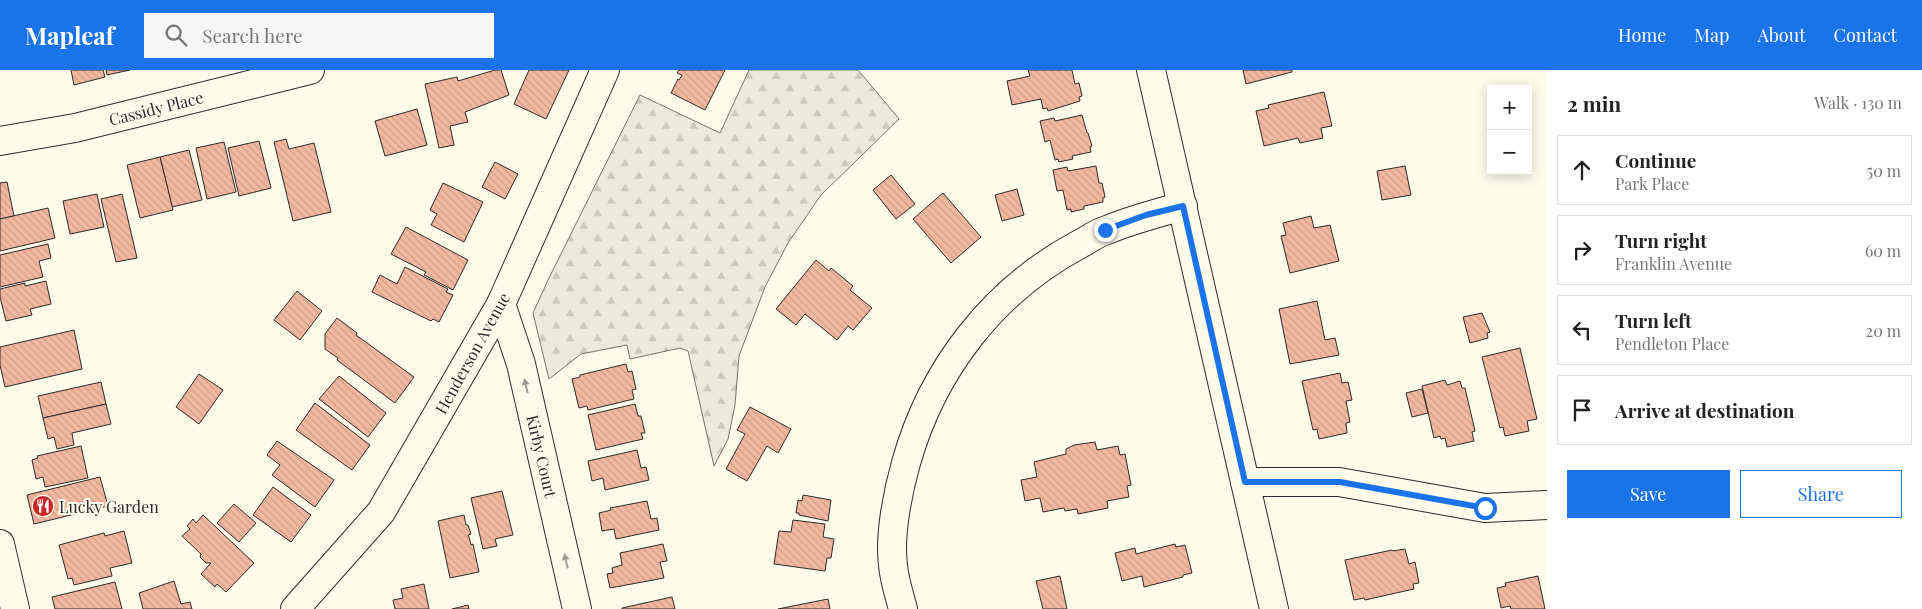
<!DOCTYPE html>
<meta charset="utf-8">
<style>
body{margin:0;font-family:"Playfair Display",serif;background:#f6f6f6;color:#222}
.controls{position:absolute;right:15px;top:15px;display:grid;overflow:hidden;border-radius:0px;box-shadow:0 2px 12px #0003}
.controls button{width:45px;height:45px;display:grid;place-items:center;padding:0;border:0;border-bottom:1px solid #e0e0e0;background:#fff;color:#222;font:25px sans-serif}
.stop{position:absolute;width:15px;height:15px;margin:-11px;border:4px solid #1a73e8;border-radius:50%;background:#fff}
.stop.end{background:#1a73e8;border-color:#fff;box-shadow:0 1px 5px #0008}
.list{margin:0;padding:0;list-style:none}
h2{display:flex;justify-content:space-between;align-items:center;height:65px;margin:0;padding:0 20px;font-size:21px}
h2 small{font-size:16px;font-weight:400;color:#767676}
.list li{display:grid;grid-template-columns:32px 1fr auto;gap:15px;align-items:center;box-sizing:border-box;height:70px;margin:0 10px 10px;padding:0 10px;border:1px solid #e0e0e0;border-radius:0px}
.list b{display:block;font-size:19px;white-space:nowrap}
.list p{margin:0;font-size:16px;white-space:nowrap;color:#767676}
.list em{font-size:16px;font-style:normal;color:#767676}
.actions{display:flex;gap:10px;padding:15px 20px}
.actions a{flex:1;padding:11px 0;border:1px solid #1a73e8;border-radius:0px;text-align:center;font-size:18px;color:#1a73e8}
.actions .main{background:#1a73e8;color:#fff}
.icon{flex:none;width:28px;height:28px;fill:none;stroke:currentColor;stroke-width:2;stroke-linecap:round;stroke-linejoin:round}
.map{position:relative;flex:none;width:1547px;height:539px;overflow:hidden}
header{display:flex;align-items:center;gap:30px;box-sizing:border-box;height:70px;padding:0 25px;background:#1a73e8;color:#fff}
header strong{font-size:24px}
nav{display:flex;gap:28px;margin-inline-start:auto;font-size:18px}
.search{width:350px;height:45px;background:#f6f6f6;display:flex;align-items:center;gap:12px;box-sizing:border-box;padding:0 18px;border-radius:0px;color:#767676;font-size:19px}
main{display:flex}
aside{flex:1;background:#fff}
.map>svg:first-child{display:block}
.forest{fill:url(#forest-firs);stroke:#74746e}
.building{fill:url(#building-back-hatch);stroke:#2b2b2b}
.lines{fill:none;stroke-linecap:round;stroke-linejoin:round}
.street-casing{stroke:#2b2b2b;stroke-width:30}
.street{stroke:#fdfbea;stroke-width:28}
.oneway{fill:#9e9d94}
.route{stroke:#1a73e8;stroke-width:6}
.labels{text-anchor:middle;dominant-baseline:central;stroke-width:4;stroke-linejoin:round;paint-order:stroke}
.street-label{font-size:16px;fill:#2b2b2b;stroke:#fdfbea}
.poi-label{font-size:16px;fill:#2b2b2b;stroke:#fdfbea;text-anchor:start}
</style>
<header>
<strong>Mapleaf</strong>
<div class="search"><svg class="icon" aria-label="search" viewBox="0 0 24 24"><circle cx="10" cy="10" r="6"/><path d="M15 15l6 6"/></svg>Search here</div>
<nav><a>Home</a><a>Map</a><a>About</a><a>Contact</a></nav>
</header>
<main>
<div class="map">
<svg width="1547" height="539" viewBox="0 0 1547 539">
<defs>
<pattern id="forest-firs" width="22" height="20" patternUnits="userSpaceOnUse" patternTransform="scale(1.25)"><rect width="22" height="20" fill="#ecebdb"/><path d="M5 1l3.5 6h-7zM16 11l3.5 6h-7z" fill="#cbcabc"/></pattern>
<pattern id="building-back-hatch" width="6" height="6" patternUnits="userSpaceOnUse" patternTransform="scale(1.25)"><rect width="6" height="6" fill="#f2b8a0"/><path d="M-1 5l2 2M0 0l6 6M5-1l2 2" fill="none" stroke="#d09e8a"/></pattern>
</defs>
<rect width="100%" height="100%" fill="#fdfbea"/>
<!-- forest -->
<polygon class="forest" points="749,0 858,0 899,49 821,125 788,173 765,217 739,286 735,335 728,369 714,396 688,281 680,278 630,289 627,275 581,284 549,309 533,243 548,210 640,25 720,63"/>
<!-- building -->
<g class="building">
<polygon points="71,0 103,0 105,7 74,15"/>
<polygon points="106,0 130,0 107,5"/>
<polygon points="495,0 501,0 509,25 465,42 468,52 450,56 454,75 439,78 425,14 457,7 458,11"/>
<polygon points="529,0 569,0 546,49 514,34"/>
<polygon points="679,0 725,0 705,40 671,23 678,9 679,10 682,5 677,3"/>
<polygon points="1028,0 1072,0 1075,14 1079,13 1082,26 1079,27 1080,31 1048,41 1047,38 1043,39 1041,29 1012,35 1007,11 1030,6"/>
<polygon points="1243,0 1292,0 1292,2 1246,14"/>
<polygon points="1324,22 1332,56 1321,58 1323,68 1300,73 1298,68 1264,76 1256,41 1269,38 1268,35"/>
<polygon points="417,39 427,75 385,86 375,51"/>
<polygon points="1082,45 1087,63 1088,63 1092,76 1090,77 1091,82 1072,86 1073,89 1059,92 1058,89 1055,90 1050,70 1045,72 1040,51 1054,48 1055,51"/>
<polygon points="286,69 289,79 314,73 331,142 293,151 274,72"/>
<polygon points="259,71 271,118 239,126 228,78"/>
<polygon points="224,72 236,122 207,129 196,78"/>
<polygon points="189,80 202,130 172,137 160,87"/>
<polygon points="160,87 173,140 140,148 127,95"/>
<polygon points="495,92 518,104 505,129 482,117"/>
<polygon points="1096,96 1099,113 1102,113 1105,127 1103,128 1103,132 1084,136 1084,139 1071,142 1071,139 1067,140 1063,120 1057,121 1053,100 1067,97 1068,101"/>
<polygon points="1405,96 1411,125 1382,130 1377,101"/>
<polygon points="891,105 915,134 896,149 873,120"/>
<polygon points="7,112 14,146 0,149 0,113"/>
<polygon points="443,113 483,132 464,172 431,155 437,144 430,140"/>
<polygon points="1017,119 1024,145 1002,151 995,125"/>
<polygon points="943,123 981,167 951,193 913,149"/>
<polygon points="97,124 104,157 70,164 63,131"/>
<polygon points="122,124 137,188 116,192 101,129"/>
<polygon points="48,138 55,168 0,181 0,149"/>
<polygon points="1311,146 1314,158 1330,155 1339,191 1290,203 1281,166 1286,165 1283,153"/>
<polygon points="406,157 468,190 453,220 424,205 426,202 391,184"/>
<polygon points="48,174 51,188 39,191 43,207 0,217 0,185"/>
<polygon points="816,190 829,201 831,198 853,216 850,220 872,238 853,260 848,256 837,270 805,244 796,255 776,239"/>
<polygon points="405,197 448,219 446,222 453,225 439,252 433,249 431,251 372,222 380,205 397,214"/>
<polygon points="46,211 51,234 30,239 32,245 6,251 0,227 0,219 25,213 25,216"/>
<polygon points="297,221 322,241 300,270 274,250"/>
<polygon points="1317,231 1325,270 1335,268 1339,285 1290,294 1279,239"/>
<polygon points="1482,243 1490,262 1487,263 1488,268 1470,273 1463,247"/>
<polygon points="337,248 357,263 356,265 414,307 395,333 337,290 338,288 325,279 325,264"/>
<polygon points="74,260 82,299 5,317 0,295 0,277"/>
<polygon points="1520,278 1537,349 1527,351 1529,361 1505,366 1503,357 1500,358 1482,287"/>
<polygon points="626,294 628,302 632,301 636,319 632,320 634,329 588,340 587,336 579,338 572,309 580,307 580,305"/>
<polygon points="1340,303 1342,313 1348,312 1352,330 1346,331 1350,352 1346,353 1347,363 1319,369 1317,359 1313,360 1302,311"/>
<polygon points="199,304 223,320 199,354 176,337"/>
<polygon points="339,306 386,343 368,367 319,329"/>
<polygon points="1445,310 1447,315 1460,311 1462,318 1465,318 1475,361 1472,362 1474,371 1447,377 1445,368 1441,369 1440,366 1434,368 1422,316"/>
<polygon points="101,312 106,334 43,348 38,326"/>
<polygon points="1422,319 1428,343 1412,347 1406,323"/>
<polygon points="315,333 370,375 352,400 296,360"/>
<polygon points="106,334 111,354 72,363 74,375 57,379 54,367 48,369 43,348"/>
<polygon points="635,334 638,346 641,346 645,363 641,363 643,369 596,380 588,345"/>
<polygon points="750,337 791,359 778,383 767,376 747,411 726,399 745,364 737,360"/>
<polygon points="277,371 334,410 315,437 272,405 280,395 267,385"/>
<polygon points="1095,372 1097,380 1118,376 1120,385 1125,384 1131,415 1127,416 1129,427 1107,431 1108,438 1078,444 1077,439 1065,441 1064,438 1043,442 1040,428 1025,431 1021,410 1037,407 1034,392 1066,384 1066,379 1074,375"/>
<polygon points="81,376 88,408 45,417 43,407 36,409 32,390 38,388 37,386"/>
<polygon points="637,380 641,398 646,397 649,410 605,420 603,408 592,411 588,391"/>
<polygon points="100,407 108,436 34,454 27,425"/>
<polygon points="273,417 311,445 291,472 253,445"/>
<polygon points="502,421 513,465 495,469 497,476 483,479 471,428"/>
<polygon points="803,425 831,430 828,451 799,445 799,443 796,443 798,430 802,431"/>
<polygon points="647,431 651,449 657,448 659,460 616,469 614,459 602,461 599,443 611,440 610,438"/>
<polygon points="234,434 256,453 239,472 217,453"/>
<polygon points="203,445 254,493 226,522 217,514 215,517 201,504 211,493 206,493 200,487 201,484 182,466 190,459 187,456 193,449 196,453"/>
<polygon points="464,445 466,455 468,455 471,464 468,465 469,467 471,475 473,474 479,502 450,508 438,451"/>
<polygon points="793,450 825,454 823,467 834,469 831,488 827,488 825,501 774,494 779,461 791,462"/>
<polygon points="124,461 132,493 110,498 112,506 74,515 72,508 68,509 59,475 104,463 105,466"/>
<polygon points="663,474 667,491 660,492 664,508 610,518 607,504 613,503 612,498 622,495 620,483"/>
<polygon points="1175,474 1176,477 1185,475 1192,503 1183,505 1183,507 1144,517 1142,506 1122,511 1115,483 1135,478 1136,484"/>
<polygon points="1405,479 1409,494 1415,492 1419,513 1413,514 1414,519 1365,530 1364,528 1354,530 1345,490 1392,480 1393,481"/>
<polygon points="1060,506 1067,539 1043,539 1036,511"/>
<polygon points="1538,506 1545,539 1511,539 1510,536 1501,538 1497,518 1506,516 1505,513"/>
<polygon points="174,511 181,534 190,532 192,539 143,539 139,523"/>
<polygon points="115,512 122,539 55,539 52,527"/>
<polygon points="424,514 429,539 395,539 393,530 403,528 401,519"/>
<polygon points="672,527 675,539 622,539 622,538"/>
<polygon points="828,529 830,539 778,539"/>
<polygon points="468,535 469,539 452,539"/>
</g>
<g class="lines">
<!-- street casing -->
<g class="street-casing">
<g id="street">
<polyline points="1151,0 1274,539"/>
<polyline points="0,71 75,58 310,0"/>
<polyline points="501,234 521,294 577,539"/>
<polyline points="1245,412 1339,412 1485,438 1547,435"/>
<polyline points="0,474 15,539"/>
<polyline points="295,539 381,442 501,234 605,0"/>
<path d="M903 539C899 524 894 509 893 495 889 465 898 421 906 393 932 300 993 220 1080 174 1089 169 1097 163 1107 160 1131 150 1157 143 1183 136"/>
</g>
</g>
<!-- street -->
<use href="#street" class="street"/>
</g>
<!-- one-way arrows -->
<defs><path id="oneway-solid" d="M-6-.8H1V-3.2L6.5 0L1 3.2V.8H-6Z" transform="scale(1.25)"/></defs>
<g class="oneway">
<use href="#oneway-solid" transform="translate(526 316) rotate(-103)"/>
<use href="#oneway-solid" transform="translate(566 491) rotate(-103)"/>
</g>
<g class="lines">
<!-- route -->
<polyline class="route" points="1105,160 1146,145 1183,136 1245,412 1340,412 1485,438"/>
</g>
<!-- icons -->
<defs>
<g id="restaurant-disc" transform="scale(1.125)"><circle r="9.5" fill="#c62828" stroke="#fdfbea"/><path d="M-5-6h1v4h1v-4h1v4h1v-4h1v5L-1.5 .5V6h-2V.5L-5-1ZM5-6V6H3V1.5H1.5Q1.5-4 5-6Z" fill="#fff"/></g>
</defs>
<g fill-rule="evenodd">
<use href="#restaurant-disc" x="43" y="436"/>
</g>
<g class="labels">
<!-- street labels -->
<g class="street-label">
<text transform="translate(156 38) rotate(-14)">Cassidy Place</text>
<text transform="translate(472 283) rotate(-61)">Henderson Avenue</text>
<text transform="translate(542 386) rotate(77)">Kirby Court</text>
</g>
<!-- poi labels -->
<g class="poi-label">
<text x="59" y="436">Lucky Garden</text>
</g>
</g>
</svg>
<div class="controls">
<button>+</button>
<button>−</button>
</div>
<div class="stop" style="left:1485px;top:438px"></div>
<div class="stop end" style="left:1105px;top:160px"></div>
</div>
<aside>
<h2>2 min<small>Walk · 130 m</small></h2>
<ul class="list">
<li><svg class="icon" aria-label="ahead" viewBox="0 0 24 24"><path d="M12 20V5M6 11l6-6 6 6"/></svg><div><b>Continue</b><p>Park Place</p></div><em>50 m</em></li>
<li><svg class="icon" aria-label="right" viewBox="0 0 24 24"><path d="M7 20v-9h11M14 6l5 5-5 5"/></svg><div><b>Turn right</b><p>Franklin Avenue</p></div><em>60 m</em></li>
<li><svg class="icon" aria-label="left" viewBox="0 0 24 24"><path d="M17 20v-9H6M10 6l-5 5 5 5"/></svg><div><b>Turn left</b><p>Pendleton Place</p></div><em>20 m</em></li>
<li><svg class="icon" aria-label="arrive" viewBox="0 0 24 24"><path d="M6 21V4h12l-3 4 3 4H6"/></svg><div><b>Arrive at destination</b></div></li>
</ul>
<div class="actions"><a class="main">Save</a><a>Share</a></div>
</aside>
</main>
